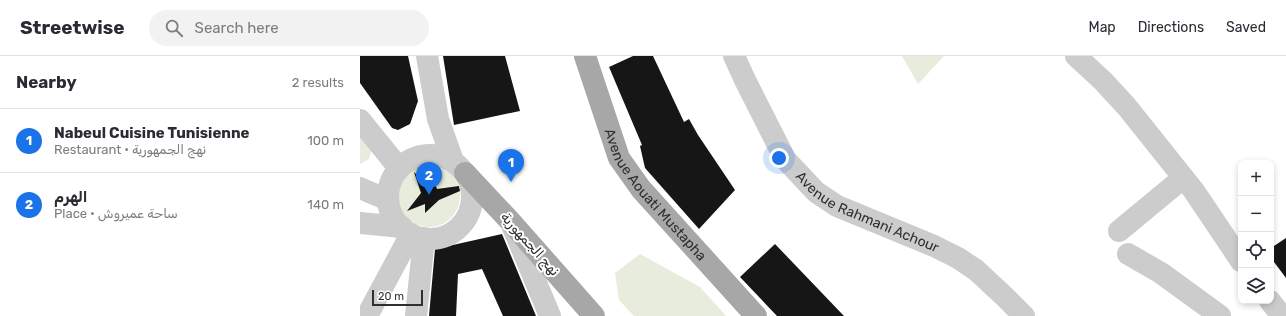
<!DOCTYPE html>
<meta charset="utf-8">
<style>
body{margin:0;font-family:Rubik,Cairo,sans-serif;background:#f2f2f3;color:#2b2b33}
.controls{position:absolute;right:12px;bottom:12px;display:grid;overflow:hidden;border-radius:8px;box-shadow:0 2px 6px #0003}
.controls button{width:36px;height:36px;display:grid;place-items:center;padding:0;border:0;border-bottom:1px solid #e1e1e2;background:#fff;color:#2b2b33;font:20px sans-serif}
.scale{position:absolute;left:12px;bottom:10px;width:51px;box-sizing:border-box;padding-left:4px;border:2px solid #2f2f2f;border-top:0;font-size:11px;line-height:14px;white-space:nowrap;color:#2f2f2f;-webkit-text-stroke:3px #fff;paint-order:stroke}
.you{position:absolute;left:419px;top:102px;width:14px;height:14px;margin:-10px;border:3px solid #fff;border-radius:50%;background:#1a73e8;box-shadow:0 0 0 6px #1a73e833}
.badge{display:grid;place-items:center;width:26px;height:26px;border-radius:50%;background:#1a73e8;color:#fff;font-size:13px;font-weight:700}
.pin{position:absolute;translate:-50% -33px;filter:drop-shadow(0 1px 2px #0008)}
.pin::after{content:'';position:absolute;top:21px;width:14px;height:12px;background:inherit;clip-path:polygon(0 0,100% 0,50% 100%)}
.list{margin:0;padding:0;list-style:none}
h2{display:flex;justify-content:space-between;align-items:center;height:52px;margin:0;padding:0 16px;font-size:17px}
h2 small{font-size:13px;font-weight:400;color:#7c7c81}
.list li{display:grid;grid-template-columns:26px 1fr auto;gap:12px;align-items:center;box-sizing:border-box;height:64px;padding:0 16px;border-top:1px solid #e1e1e2}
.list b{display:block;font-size:15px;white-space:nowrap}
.list p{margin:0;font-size:13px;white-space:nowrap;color:#7c7c81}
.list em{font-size:13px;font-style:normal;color:#7c7c81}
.icon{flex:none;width:22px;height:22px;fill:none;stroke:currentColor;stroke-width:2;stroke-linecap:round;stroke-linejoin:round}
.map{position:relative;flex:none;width:926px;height:260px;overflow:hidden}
header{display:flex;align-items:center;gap:24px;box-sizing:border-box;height:56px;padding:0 20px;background:#fff;border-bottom:1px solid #e1e1e2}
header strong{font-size:19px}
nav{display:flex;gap:22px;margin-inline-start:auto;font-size:14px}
.search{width:280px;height:36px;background:#f2f2f3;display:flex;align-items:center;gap:10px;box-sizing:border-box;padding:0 14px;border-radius:22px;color:#7c7c81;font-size:15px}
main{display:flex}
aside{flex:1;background:#fff}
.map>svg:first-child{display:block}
.green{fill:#e7ecdc}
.building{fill:#161616}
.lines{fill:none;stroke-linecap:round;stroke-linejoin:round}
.minor{stroke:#ccc;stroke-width:22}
.major{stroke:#a7a7a7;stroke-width:22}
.labels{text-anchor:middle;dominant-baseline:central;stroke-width:4;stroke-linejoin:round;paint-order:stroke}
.street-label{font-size:14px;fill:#2f2f2f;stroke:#fff}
</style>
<header>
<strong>Streetwise</strong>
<div class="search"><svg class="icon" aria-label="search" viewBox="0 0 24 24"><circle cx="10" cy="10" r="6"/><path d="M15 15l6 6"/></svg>Search here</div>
<nav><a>Map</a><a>Directions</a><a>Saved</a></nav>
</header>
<main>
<aside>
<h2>Nearby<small>2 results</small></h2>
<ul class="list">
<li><span class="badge">1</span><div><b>Nabeul Cuisine Tunisienne</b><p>Restaurant · نهج الجمهورية</p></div><em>100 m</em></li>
<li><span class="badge">2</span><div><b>الهرم</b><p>Place · ساحة عميروش</p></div><em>140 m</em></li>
</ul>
</aside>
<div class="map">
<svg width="926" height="260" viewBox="0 0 926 260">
<rect width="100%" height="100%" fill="#fff"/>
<!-- green -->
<g class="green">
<polygon points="542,0 584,0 558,28"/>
<polygon points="0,72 13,89 9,103 0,108"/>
<circle cx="69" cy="140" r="31"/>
<polygon points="280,198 340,231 366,260 274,260 259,244 255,217"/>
</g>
<!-- building -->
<g class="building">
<polygon points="0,0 48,0 58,45 50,68 38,74 32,72 0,27"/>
<polygon points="83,0 145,0 160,55 94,69"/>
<polygon points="273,0 293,0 324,66 329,63 338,79 375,134 339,173 285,112 280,90 282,89 249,11"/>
<polygon points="65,110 66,110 71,124 72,122 77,133 99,130 100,135 79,144 65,157 65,148 47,155 61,137 54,116 65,127"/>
<polygon points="142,178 176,260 143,260 122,213 98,218 96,260 69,260 75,193"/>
<polygon points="926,182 926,222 911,202 911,192"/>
<polygon points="415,188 484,260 417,260 380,221"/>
</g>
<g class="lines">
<!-- minor -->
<g class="minor">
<polyline points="67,0 78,63 93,105"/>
<path id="s1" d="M374 0 385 24 425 103 456 136 477 150 574 190 598 202 616 214 645 241 664 260"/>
<polyline points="716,0 743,25 767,51 834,135 881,205"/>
<polyline points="0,64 39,112"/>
<circle cx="70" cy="141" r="42"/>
<polyline points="0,132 28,144"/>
<polyline points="0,167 42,171"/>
<polyline points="152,169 190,260"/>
<polyline points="759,175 823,122"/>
<polyline points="768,198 801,217 860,260"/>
<polyline points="910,245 922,260"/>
<polyline points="7,260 51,178"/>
<polyline points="56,260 64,182"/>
</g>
<!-- major -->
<g class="major">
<path id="s2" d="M225 0 259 102 281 133 396 260"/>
<polyline points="105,117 150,165 234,260"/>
</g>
</g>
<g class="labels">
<!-- street labels -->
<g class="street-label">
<text stroke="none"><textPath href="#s2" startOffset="158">Avenue Aouati Mustapha</textPath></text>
<text stroke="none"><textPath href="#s1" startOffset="215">Avenue Rahmani Achour</textPath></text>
<text transform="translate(170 188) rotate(48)">نهج الجمهورية</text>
</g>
</g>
</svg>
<div class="controls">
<button>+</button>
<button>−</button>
<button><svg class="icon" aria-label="locate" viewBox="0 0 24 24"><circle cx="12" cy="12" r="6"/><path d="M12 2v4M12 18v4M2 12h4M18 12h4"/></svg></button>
<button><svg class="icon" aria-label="layers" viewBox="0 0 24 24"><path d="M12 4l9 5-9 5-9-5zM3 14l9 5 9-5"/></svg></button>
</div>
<div class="scale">20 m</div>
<div class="you"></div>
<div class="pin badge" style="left:151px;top:126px">1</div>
<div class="pin badge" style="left:69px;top:139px">2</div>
</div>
</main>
